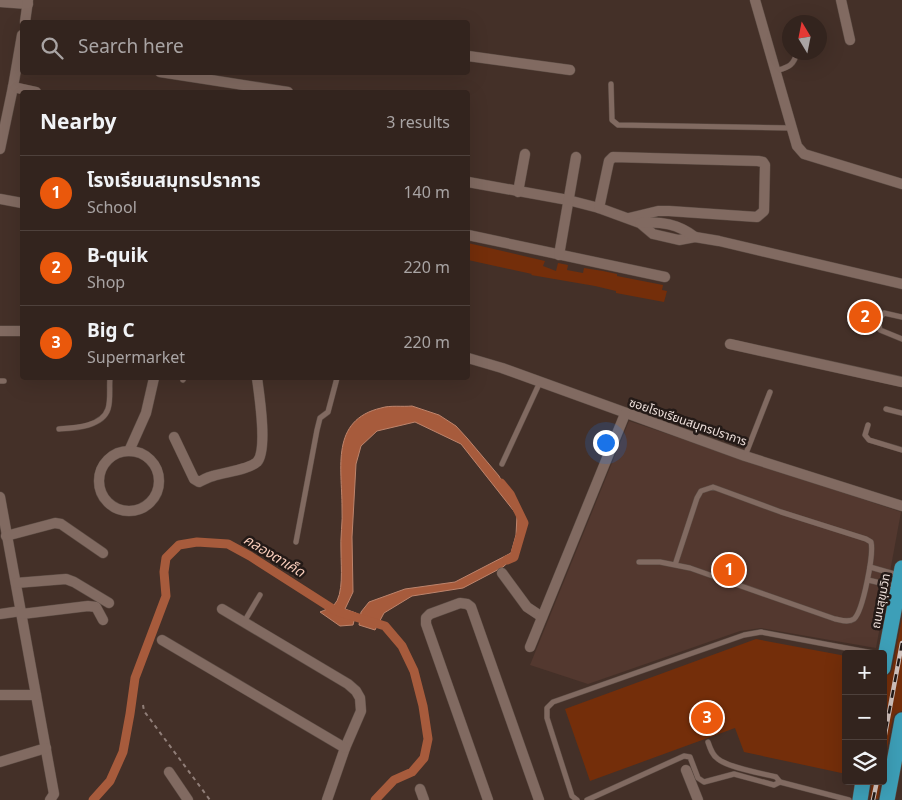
<!DOCTYPE html>
<meta charset="utf-8">
<style>
body{margin:0;font-family:Georgia,"Noto Sans Thai",serif;background:#3e302b;color:#f1f3f6}
.controls{position:absolute;right:15px;bottom:15px;display:grid;overflow:hidden;border-radius:5px;box-shadow:0 5px 20px #0002}
.controls button{width:45px;height:45px;display:grid;place-items:center;padding:0;border:0;border-bottom:1px solid #4e413c;background:#33241e;color:#f1f3f6;font:25px sans-serif}
.compass{position:absolute;left:782px;top:15px;width:45px;height:45px;border-radius:50%;background:#33241e;box-shadow:0 5px 20px #0002;rotate:350deg}
.you{position:absolute;left:605px;top:442px;width:18px;height:18px;margin:-12px;border:4px solid #fff;border-radius:50%;background:#1a73e8;box-shadow:0 0 0 8px #1a73e833}
.badge{display:grid;place-items:center;width:32px;height:32px;border-radius:50%;background:#ea580c;color:#fff;font-size:16px;font-weight:700}
.pin{position:absolute;translate:-50% -50%;border:2px solid #fff;box-shadow:0 1px 5px #0006}
.list{margin:0;padding:0;list-style:none}
h2{display:flex;justify-content:space-between;align-items:center;height:65px;margin:0;padding:0 20px;font-size:21px}
h2 small{font-size:16px;font-weight:400;color:#a9a4a4}
.list li{display:grid;grid-template-columns:32px 1fr auto;gap:15px;align-items:center;box-sizing:border-box;height:75px;padding:0 20px;border-top:1px solid #4e413c}
.list b{display:block;font-size:19px;white-space:nowrap}
.list p{margin:0;font-size:16px;white-space:nowrap;color:#a9a4a4}
.list em{font-size:16px;font-style:normal;color:#a9a4a4}
.icon{flex:none;width:28px;height:28px;fill:none;stroke:currentColor;stroke-width:2;stroke-linecap:round;stroke-linejoin:round}
.map{position:relative;flex:none;width:902px;height:800px;overflow:hidden}
.search{position:absolute;background:#33241e;box-shadow:0 5px 20px #0002;left:20px;top:20px;width:450px;height:55px;display:flex;align-items:center;gap:12px;box-sizing:border-box;padding:0 18px;border-radius:5px;color:#a9a4a4;font-size:19px}
.panel{position:absolute;background:#33241e;box-shadow:0 5px 20px #0002;left:20px;top:90px;width:450px;height:290px;border-radius:5px}
.map>svg:first-child{display:block}
.built{fill:#53382f}
.water{fill:#a75b3c;stroke:#bd846c}
.lines{fill:none;stroke-linecap:round;stroke-linejoin:round}
.canal{stroke:#a75b3c;stroke-width:9}
.building{fill:#742e0a}
.lane-casing{stroke:#5d4d45;stroke-width:6}
.street-casing{stroke:#5d4d45;stroke-width:11}
.highway-casing{stroke:#5d4d45;stroke-width:16}
.path{stroke:#907e78;stroke-width:2;stroke-dasharray:4 4;stroke-linecap:butt}
.lane{stroke:#816a61;stroke-width:5}
.street{stroke:#816a61;stroke-width:10}
.highway{stroke:#3d9fb8;stroke-width:15}
.rail-casing{stroke:#d1c2bd;stroke-width:4.5}
.rail{stroke:#241a17;stroke-width:2.5;stroke-dasharray:8;stroke-linecap:butt}
.labels{text-anchor:middle;dominant-baseline:central;stroke-width:5;stroke-linejoin:round;paint-order:stroke}
.street-label{font-size:12px;fill:#f0e2dd;stroke:#241a17}
.water-label{font-size:14px;font-style:italic;fill:#f9cdbb;stroke:#241a17}
</style>
<div class="map">
<svg width="902" height="800" viewBox="0 0 902 800">
<rect width="100%" height="100%" fill="#443028"/>
<!-- built -->
<polygon class="built" points="629,421 901,512 876,648 761,628 740,631 588,684 530,665"/>
<!-- water -->
<path class="water" d="M412 406 439 415 456 426 467 438 499 476 518 511 523 525 514 557 503 567 463 588 412 596 384 613 375 630 359 625 361 612 369 602 405 589 455 582 511 553 516 535 517 515 461 444 415 422 377 431 361 446 356 464 352 537 353 592 345 609 356 613 353 625 340 626 320 612C325 610 330 608 334 605 344 595 341 566 341 553 340 537 343 522 342 507 342 468 330 420 381 408 390 405 402 407 412 406Z"/>
<g class="lines">
<!-- canal -->
<g class="canal">
<polyline points="501,483 510,494 524,523 514,557 507,560"/>
<polyline points="93,800 110,781 123,752 130,714 135,678 166,596 164,572 166,558 179,545 197,542 228,544 250,556 336,611 385,626 402,646 414,671 423,706 428,739 424,758 412,772 394,780 375,800"/>
</g>
</g>
<!-- building -->
<g class="building">
<polygon points="468,243 545,261 543,266 556,271 558,263 568,265 567,270 583,273 584,268 603,271 617,274 617,276 663,285 662,290 667,291 664,302 616,293 616,291 595,286 531,275 532,274 468,260"/>
<polygon points="902,618 902,711 895,714 893,718 883,769 883,677 890,674 892,670"/>
<polygon points="756,639 846,656 846,774 744,752 735,728 590,781 565,709"/>
<polygon points="872,781 881,781 878,799 870,798"/>
</g>
<g class="lines">
<!-- lane casing -->
<g class="lane-casing">
<g id="lane">
<polyline points="795,21 795,22"/>
<path d="M776 71C788 67 794 66 797 52"/>
<polyline points="611,84 612,120 618,125 792,128"/>
<polyline points="867,317 878,320"/>
<polyline points="902,317 884,313 878,320 880,330 902,339"/>
<polyline points="183,380 184,378"/>
<polyline points="0,381 4,381"/>
<polyline points="886,409 902,413"/>
<polyline points="868,425 865,435 869,440 902,450"/>
<path d="M59 429C74 428 102 427 108 409 111 400 109 387 110 378"/>
<polyline points="745,456 770,392"/>
<polyline points="502,464 540,382"/>
<polyline points="296,542 317,430 320,418 328,412 337,378"/>
<path d="M639 562H660L690 568 835 619C841 620 848 623 854 619 863 611 874 554 871 542L866 539 781 512 713 487 701 491 697 498 675 565"/>
<polyline points="870,567 898,575"/>
<polyline points="868,580 898,587"/>
<polyline points="244,622 260,595"/>
<path d="M708 742C710 748 712 755 718 759 729 768 761 773 776 777L780 782 849 800"/>
<polyline points="577,800 572,796 547,718 547,708 553,702 744,635 761,632 878,654"/>
<polyline points="587,800 684,756 690,757 698,778 704,782 734,774 774,785 780,782"/>
</g>
</g>
<!-- street casing -->
<g class="street-casing">
<g id="street">
<polyline points="755,0 797,146 804,154 902,184"/>
<polyline points="841,0 850,40"/>
<polyline points="0,2 28,4"/>
<polyline points="25,22 28,0"/>
<polyline points="468,56 570,70"/>
<polyline points="160,72 288,92"/>
<polyline points="13,87 36,92"/>
<polyline points="0,149 13,87 22,35"/>
<polyline points="468,182 568,200 599,208 640,223 653,234 679,240 695,237 719,241 902,284"/>
<polyline points="518,192 525,154"/>
<polyline points="0,199 22,203"/>
<polyline points="599,208 609,161 613,157 758,161 763,162 765,165 764,211 757,217 669,211 658,211 629,218"/>
<path d="M640 223C661 221 678 224 695 237"/>
<polyline points="468,235 665,277"/>
<polyline points="559,255 576,157"/>
<polyline points="0,331 22,331"/>
<polyline points="730,344 902,382"/>
<polyline points="468,358 502,368 745,456 902,506"/>
<path d="M174 437 194 479 199 482C203 480 208 477 213 476 224 472 248 470 257 462 268 450 259 393 257 378"/>
<polyline points="129,451 146,413 154,378"/>
<circle cx="129" cy="481" r="30"/>
<polyline points="0,497 54,794 50,800"/>
<polyline points="6,536 55,523 61,524 103,553"/>
<polyline points="502,573 527,607 542,617"/>
<polyline points="16,583 66,579 74,582 109,603"/>
<polyline points="222,609 348,684 356,691 360,698 361,711 345,748 327,800"/>
<polyline points="0,614 21,611"/>
<polyline points="22,614 88,606 96,607 103,620"/>
<polyline points="162,640 345,748"/>
<polyline points="530,647 625,414"/>
<polyline points="0,695 36,695"/>
<polyline points="0,762 46,748"/>
<polyline points="686,770 698,800"/>
<polyline points="169,772 188,800"/>
<polyline points="420,789 424,800"/>
<polyline points="488,800 426,624 426,618 430,614 460,603 467,604 471,607 539,800"/>
</g>
</g>
<!-- highway casing -->
<g class="highway-casing">
<g id="highway">
<polyline points="883,668 902,568"/>
<polyline points="860,800 863,781"/>
<polyline points="887,800 902,720"/>
</g>
</g>
<!-- path -->
<polyline class="path" points="143,705 144,711 210,800"/>
<!-- lane -->
<use href="#lane" class="lane"/>
<!-- street -->
<use href="#street" class="street"/>
<!-- highway -->
<use href="#highway" class="highway"/>
<!-- rail casing -->
<g class="rail-casing">
<g id="rail">
<polyline points="883,745 902,643"/>
<polyline points="873,800 877,781"/>
</g>
</g>
<!-- rail -->
<use href="#rail" class="rail"/>
</g>
<g class="labels">
<!-- street labels -->
<g class="street-label">
<text transform="translate(688 422) rotate(19)">ซอยโรงเรียนสมุทรปราการ</text>
<text transform="translate(881 601) rotate(-79)">ถนนสุขุมวิท</text>
</g>
<!-- water labels -->
<g class="water-label">
<text transform="translate(274 556) rotate(31)">คลองตาเค็ด</text>
</g>
</g>
</svg>
<div class="controls">
<button>+</button>
<button>−</button>
<button><svg class="icon" aria-label="layers" viewBox="0 0 24 24"><path d="M12 4l9 5-9 5-9-5zM3 14l9 5 9-5"/></svg></button>
</div>
<svg class="compass" viewBox="-18 -18 36 36"><path d="M0-13l5 13h-10z" fill="#e53935"/><path d="M0 13l5-13h-10z" fill="#a9a4a4"/></svg>
<div class="you"></div>
<div class="pin badge" style="left:729px;top:570px">1</div>
<div class="pin badge" style="left:865px;top:317px">2</div>
<div class="pin badge" style="left:707px;top:718px">3</div>
<div class="search"><svg class="icon" aria-label="search" viewBox="0 0 24 24"><circle cx="10" cy="10" r="6"/><path d="M15 15l6 6"/></svg>Search here</div>
<section class="panel">
<h2>Nearby<small>3 results</small></h2>
<ul class="list">
<li><span class="badge">1</span><div><b>โรงเรียนสมุทรปราการ</b><p>School</p></div><em>140 m</em></li>
<li><span class="badge">2</span><div><b>B-quik</b><p>Shop</p></div><em>220 m</em></li>
<li><span class="badge">3</span><div><b>Big C</b><p>Supermarket</p></div><em>220 m</em></li>
</ul>
</section>
</div>
